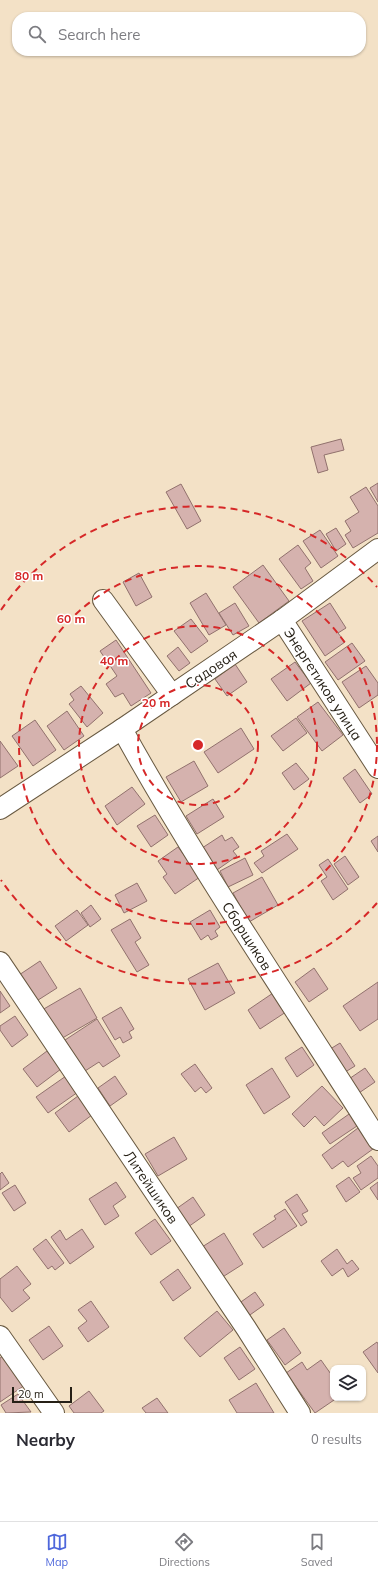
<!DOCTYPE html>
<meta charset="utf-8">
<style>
body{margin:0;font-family:Mulish,sans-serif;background:#f2f2f3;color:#2b2b33}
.controls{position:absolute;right:12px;bottom:12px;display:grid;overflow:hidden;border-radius:8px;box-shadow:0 1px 3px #0004}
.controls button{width:36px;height:36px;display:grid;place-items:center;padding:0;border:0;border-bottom:1px solid #e1e1e2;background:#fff;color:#2b2b33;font:20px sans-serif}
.scale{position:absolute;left:12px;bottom:10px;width:60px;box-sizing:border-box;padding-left:4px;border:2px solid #262016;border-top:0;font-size:11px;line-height:14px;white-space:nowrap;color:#262016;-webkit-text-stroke:3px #fff;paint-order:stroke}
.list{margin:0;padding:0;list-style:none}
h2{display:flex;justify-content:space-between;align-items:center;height:52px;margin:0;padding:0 16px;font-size:17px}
h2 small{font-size:13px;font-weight:400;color:#7c7c81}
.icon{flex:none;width:22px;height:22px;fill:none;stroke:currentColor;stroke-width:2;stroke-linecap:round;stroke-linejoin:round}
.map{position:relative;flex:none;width:378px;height:1413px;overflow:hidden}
.search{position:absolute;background:#fff;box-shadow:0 1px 3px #0004;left:12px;right:12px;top:12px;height:44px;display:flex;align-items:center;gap:10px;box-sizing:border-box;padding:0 14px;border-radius:16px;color:#7c7c81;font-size:15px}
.sheet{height:108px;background:#fff}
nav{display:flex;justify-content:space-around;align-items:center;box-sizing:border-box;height:56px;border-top:1px solid #e1e1e2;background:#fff;font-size:11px;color:#7c7c81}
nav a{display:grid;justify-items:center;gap:2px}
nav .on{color:#4e67db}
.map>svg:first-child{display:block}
.building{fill:#d5b2ae;stroke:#91716d}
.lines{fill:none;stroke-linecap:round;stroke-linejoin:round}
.street-casing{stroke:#685941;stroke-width:22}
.street{stroke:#fff;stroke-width:20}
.ring{fill:none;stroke:#d62828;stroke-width:2;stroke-dasharray:7 5}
.labels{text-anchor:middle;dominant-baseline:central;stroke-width:3;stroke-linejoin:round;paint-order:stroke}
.street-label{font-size:14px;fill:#262016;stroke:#fff}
.centre{fill:#d62828;stroke:#fff;stroke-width:2}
.ring-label{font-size:12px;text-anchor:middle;font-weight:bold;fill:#d62828;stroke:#fff;stroke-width:3;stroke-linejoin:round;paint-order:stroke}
</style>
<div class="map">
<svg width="378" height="1413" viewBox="0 0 378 1413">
<rect width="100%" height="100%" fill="#f3e1c6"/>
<!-- building -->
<g class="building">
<polygon points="341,439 344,450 324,455 328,470 318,473 311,447"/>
<polygon points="378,483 378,502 370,488"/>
<polygon points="181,484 201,521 187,529 166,492"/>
<polygon points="366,487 378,506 378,533 353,548 345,535 351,531 345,521 359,512 350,497"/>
<polygon points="336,528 346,544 336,551 326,534"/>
<polygon points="320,530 338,556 321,568 303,541"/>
<polygon points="298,545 311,563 305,568 313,581 301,589 279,559"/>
<polygon points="263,565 289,601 259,623 233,587"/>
<polygon points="139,573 152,597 136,606 123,582"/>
<polygon points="206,593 226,625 209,635 190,603"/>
<polygon points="235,603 249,626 233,635 219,613"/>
<polygon points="330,603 346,628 338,633 345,642 325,656 302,621"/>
<polygon points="191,619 208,641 191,653 174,631"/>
<polygon points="116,640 151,693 131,706 123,693 115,697 106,684 117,676 100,651"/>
<polygon points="352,643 365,661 338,680 325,662"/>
<polygon points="178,647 190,663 179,671 167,656"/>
<polygon points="295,662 311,683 287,701 271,679"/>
<polygon points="235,664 247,682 227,696 215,679"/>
<polygon points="366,666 378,683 378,695 359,708 342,682"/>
<polygon points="81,686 103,713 87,727 69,704 74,700 70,694"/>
<polygon points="318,702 343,735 322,751 297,717"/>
<polygon points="67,711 84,736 64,750 47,726"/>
<polygon points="296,718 307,733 283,751 271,736"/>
<polygon points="35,720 56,750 33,766 12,736"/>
<polygon points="241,728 254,749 218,773 204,752"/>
<polygon points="0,741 18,766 0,778"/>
<polygon points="194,761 208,786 181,802 166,777"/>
<polygon points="296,763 309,779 294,790 282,773"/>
<polygon points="355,769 372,794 360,803 343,778"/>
<polygon points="132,787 145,804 117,825 105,806"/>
<polygon points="213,799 224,817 197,834 186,816"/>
<polygon points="155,815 168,835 151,847 137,826"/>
<polygon points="287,834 298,849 262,873 254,863 264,856 261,851"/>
<polygon points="222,835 225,841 232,837 239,847 233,851 237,856 214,872 199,850"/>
<polygon points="378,836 378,852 371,841"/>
<polygon points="178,847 200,877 175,894 163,877 167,874 158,861"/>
<polygon points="345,856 359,877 348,885 334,864"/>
<polygon points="245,858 253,875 228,887 220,871"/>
<polygon points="328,859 348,889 333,900 321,881 327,877 319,865"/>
<polygon points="262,877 278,905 249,922 233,893"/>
<polygon points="137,883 147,901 124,913 115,895"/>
<polygon points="91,905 101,919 90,927 81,913"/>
<polygon points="77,910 88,925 66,941 55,926"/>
<polygon points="210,910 220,927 215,931 218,936 211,940 208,935 201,940 190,922"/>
<polygon points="130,919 141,938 135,942 149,965 137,972 111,930"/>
<polygon points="40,961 57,988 35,1002 19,975"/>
<polygon points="218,963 235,993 205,1010 188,979"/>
<polygon points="314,968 328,989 309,1002 295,982"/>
<polygon points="378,982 378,1019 360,1031 343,1006"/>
<polygon points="80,988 97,1018 59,1040 42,1010"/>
<polygon points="0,991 10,1006 0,1013"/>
<polygon points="276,991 289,1010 260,1029 248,1010"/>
<polygon points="121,1007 134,1029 129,1032 132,1038 123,1043 120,1037 115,1040 102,1018"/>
<polygon points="15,1016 28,1035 12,1047 0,1030 0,1026"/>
<polygon points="97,1019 120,1056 103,1067 99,1062 85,1071 65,1040"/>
<polygon points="340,1043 355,1066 342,1074 327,1051"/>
<polygon points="302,1047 314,1065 297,1077 285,1058"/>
<polygon points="47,1051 61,1069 37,1087 23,1069"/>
<polygon points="195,1064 212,1088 206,1093 201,1087 195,1092 181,1074"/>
<polygon points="272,1068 290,1097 264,1114 246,1085"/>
<polygon points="365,1068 375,1082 356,1095 346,1081"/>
<polygon points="66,1076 78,1092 48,1113 36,1097"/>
<polygon points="115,1076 127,1094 110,1106 98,1088"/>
<polygon points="322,1086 343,1108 324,1126 315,1116 304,1127 292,1114"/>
<polygon points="78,1096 92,1115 69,1132 55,1113"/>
<polygon points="352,1112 360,1124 330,1144 322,1133"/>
<polygon points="358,1128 373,1149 348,1167 343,1161 332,1169 322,1155"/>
<polygon points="174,1137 187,1159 158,1176 145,1154"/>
<polygon points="371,1156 378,1166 378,1178 361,1190 353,1178 361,1173 357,1166"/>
<polygon points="2,1172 9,1183 0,1190 0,1174"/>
<polygon points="349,1177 360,1192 346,1202 336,1186"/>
<polygon points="116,1182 126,1197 113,1206 119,1216 105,1225 89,1199"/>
<polygon points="378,1182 378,1200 370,1188"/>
<polygon points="15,1185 26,1203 14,1211 2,1193"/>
<polygon points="297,1194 308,1211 302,1214 307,1222 301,1226 285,1202"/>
<polygon points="193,1197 205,1215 188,1227 176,1209"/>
<polygon points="285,1209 297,1226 263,1248 253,1234 276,1219 274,1216"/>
<polygon points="155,1219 171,1241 151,1255 135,1233"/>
<polygon points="82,1229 94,1247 70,1264 51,1237 60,1230 66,1240"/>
<polygon points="224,1233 243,1264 221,1278 202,1247"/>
<polygon points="46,1239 64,1263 55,1270 52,1266 48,1269 33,1249"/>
<polygon points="337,1249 347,1264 352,1260 359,1269 348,1277 343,1268 332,1276 321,1261"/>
<polygon points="17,1266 31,1284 23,1290 30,1298 12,1312 0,1297 0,1279"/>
<polygon points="178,1269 191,1288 173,1301 160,1282"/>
<polygon points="255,1292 264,1305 247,1317 238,1304"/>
<polygon points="91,1301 109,1327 88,1342 78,1328 87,1321 78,1310"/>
<polygon points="217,1311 233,1330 200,1357 184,1338"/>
<polygon points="49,1326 63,1346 43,1360 29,1340"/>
<polygon points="284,1328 301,1353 285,1365 267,1340"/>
<polygon points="377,1342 378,1344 378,1373 363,1352"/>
<polygon points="240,1347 255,1369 239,1380 224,1358"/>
<polygon points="5,1355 25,1385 0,1402 0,1358"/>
<polygon points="321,1360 333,1377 333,1398 337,1398 315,1413 286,1373 302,1362 307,1370"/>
<polygon points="256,1383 274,1413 237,1413 229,1400"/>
<polygon points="89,1391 104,1411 101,1413 74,1413 69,1406"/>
<polygon points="18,1394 31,1412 6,1413 1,1405"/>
<polygon points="157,1398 168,1413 146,1413 142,1408"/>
</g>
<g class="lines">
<!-- street casing -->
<g class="street-casing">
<g id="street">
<polyline points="103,600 172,695"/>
<polyline points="282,620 378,768"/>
<path d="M122 729C200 870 292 1003 378 1140"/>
<polyline points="0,809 122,729 282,620 378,549"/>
<polyline points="0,962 246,1328 300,1413"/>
<polyline points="0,1336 54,1413"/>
</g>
</g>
<!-- street -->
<use href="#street" class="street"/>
</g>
<!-- distance rings -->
<g class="ring">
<circle cx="198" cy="745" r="60"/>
<circle cx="198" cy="745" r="119"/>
<circle cx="198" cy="745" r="179"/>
<path d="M377 903A239 239 0 0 1 1 880M1 610A239 239 0 0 1 377 587"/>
</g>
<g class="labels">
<!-- street labels -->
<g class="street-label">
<text transform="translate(211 669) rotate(-34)">Садовая</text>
<text transform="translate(323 684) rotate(57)">Энергетиков улица</text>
<text transform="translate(247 936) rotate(57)">Сборщиков</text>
<text transform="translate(151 1187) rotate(56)">Литейшиков</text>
</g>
</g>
<circle cx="198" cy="745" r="6" class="centre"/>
<g class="ring-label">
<text x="29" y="580">80 m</text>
<text x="71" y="623">60 m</text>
<text x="114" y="665">40 m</text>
<text x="156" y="707">20 m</text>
</g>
</svg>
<div class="controls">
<button><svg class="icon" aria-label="layers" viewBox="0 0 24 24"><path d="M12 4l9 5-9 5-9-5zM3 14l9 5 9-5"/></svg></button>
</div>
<div class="scale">20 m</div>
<div class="search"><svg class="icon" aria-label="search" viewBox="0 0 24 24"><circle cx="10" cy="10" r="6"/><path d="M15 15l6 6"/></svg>Search here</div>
</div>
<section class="sheet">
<h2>Nearby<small>0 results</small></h2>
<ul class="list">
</ul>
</section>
<nav>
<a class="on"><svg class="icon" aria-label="map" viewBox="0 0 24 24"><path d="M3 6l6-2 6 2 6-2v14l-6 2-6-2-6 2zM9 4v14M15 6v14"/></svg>Map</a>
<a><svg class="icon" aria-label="directions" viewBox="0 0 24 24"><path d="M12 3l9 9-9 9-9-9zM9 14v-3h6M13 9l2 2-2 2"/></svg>Directions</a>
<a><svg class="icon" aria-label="saved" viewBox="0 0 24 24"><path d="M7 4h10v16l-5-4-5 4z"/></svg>Saved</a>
</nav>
